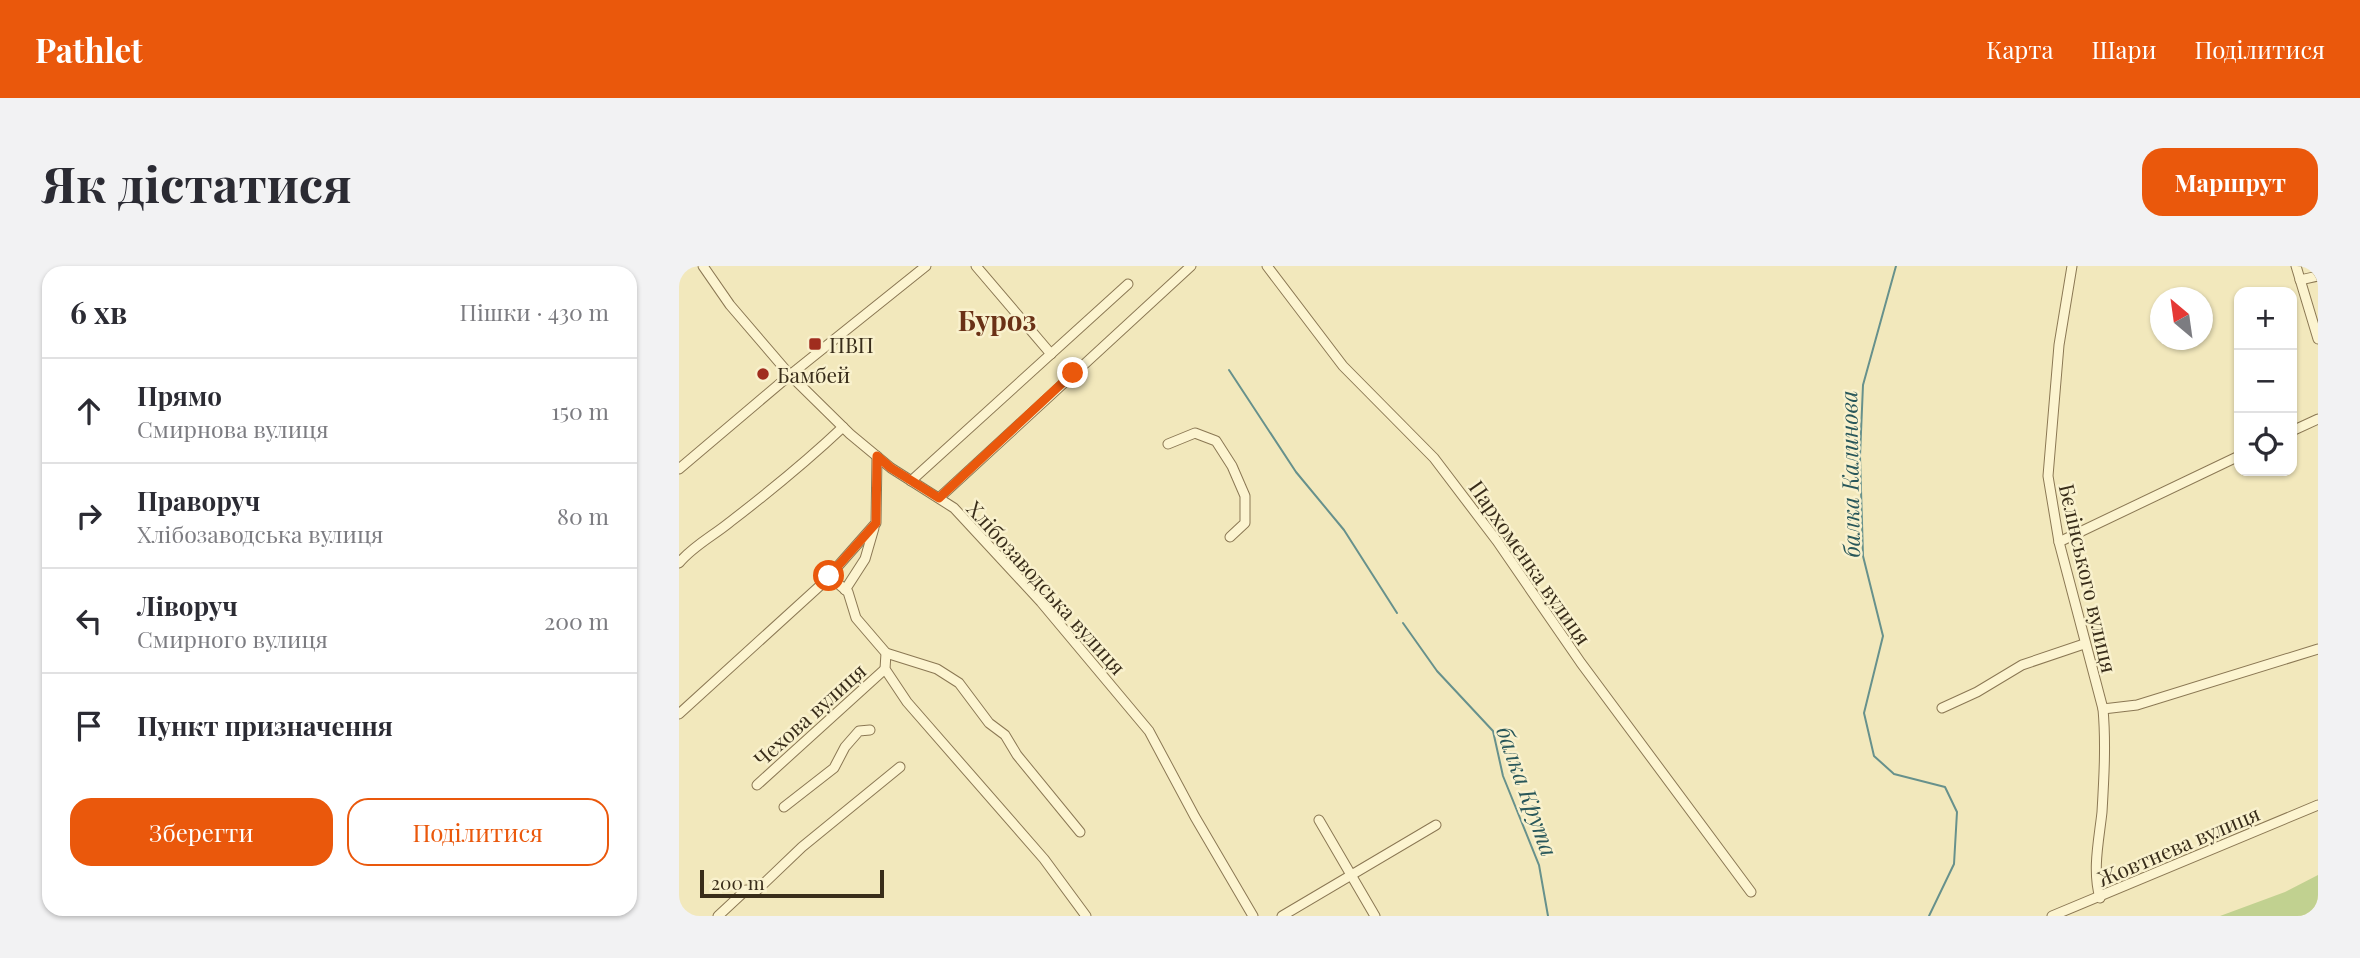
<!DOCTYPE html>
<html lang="uk">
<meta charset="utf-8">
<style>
body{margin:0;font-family:"Playfair Display",serif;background:#f2f2f3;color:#2b2b33}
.controls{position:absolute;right:21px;top:21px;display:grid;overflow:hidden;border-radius:14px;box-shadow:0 2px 5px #0004}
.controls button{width:63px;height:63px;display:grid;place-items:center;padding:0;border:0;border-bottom:2px solid #e1e1e2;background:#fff;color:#2b2b33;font:35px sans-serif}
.compass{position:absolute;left:1471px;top:21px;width:63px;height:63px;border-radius:50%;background:#fff;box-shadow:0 2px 5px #0004;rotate:331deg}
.scale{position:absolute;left:21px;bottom:18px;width:184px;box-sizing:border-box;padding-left:7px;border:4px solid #392d1a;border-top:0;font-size:19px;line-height:24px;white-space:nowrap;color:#392d1a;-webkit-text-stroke:5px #f9f1cd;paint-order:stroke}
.stop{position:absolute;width:21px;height:21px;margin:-16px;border:5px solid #ea580c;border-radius:50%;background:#fff}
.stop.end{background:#ea580c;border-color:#fff;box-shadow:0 2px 7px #0008}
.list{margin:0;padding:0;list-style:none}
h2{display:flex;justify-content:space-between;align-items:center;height:91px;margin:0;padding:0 28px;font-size:30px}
h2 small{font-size:23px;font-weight:400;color:#7c7c81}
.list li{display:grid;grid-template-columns:46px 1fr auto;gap:21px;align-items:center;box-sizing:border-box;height:105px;padding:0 28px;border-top:2px solid #e1e1e2}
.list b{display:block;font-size:26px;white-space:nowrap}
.list p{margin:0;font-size:23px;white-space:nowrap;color:#7c7c81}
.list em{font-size:23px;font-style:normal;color:#7c7c81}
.actions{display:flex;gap:14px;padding:21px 28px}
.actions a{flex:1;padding:16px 0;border:2px solid #ea580c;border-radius:21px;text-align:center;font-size:24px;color:#ea580c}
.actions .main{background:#ea580c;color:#fff}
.icon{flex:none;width:38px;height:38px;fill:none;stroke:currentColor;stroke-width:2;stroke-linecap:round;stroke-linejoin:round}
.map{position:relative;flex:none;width:1639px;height:650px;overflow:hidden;border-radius:21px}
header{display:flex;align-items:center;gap:42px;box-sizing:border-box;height:98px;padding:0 35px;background:#ea580c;color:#fff}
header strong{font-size:33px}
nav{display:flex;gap:38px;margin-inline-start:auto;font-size:24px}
.intro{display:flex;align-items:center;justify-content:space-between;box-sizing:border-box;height:168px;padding:0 42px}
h1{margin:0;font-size:49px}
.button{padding:18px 32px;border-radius:21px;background:#ea580c;color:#fff;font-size:24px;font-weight:700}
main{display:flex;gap:42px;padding:0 42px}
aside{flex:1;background:#fff;border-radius:21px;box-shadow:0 2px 5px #0004}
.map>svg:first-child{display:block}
.green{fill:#c1d190}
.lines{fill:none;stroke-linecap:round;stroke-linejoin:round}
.stream{stroke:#67918c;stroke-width:2}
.minor-casing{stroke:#8b7854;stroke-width:11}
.minor{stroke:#fcf4d0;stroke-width:9}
.route{stroke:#ea580c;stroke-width:9}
.poi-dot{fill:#a02d1e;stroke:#f9f1cd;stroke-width:2.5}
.labels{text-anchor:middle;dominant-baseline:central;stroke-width:5;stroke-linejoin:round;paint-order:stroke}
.poi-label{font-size:21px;fill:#392d1a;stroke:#f9f1cd;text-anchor:start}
.street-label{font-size:21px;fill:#392d1a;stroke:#f9f1cd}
.water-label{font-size:23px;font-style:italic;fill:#28575a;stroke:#f9f1cd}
.district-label{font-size:28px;font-weight:bold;fill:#6a3116;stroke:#f9f1cd}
</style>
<header>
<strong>Pathlet</strong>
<nav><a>Карта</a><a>Шари</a><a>Поділитися</a></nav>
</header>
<div class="intro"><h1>Як дістатися</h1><a class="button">Маршрут</a></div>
<main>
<aside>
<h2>6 хв<small>Пішки · 430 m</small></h2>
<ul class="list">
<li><svg class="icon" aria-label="ahead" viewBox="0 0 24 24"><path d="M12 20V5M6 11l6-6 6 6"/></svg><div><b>Прямо</b><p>Смирнова вулиця</p></div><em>150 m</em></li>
<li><svg class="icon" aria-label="right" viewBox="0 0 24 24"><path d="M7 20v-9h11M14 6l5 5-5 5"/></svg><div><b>Праворуч</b><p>Хлібозаводська вулиця</p></div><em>80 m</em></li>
<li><svg class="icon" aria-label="left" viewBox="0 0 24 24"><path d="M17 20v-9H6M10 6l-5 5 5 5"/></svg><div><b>Ліворуч</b><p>Смирного вулиця</p></div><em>200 m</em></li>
<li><svg class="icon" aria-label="arrive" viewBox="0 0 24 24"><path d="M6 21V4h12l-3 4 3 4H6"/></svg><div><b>Пункт призначення</b></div></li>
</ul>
<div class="actions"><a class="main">Зберегти</a><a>Поділитися</a></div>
</aside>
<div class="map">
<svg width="1639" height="650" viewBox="0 0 1639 650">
<rect width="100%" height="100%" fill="#f2e8bc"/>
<!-- green -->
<polygon class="green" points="1639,609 1639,650 1541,650 1606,626"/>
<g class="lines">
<!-- stream -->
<g class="stream">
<polyline points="1217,0 1184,119 1181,190 1184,290 1204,370 1185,447 1195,490 1215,508 1266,521 1278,546 1275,598 1250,650"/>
<polyline points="550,104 617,206 665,264 718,347"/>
<polyline points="724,357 758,405 814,465 824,510 860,599 869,650"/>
</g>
<!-- minor casing -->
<g class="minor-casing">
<g id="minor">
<polyline points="24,0 51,39 111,109 171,168 212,202 275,242 362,336 470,465 516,551 574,650"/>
<polyline points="297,0 372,88"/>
<polyline points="588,0 664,100 755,192 818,275 902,397 1072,626"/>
<path d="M1393 0 1380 79 1369 210 1380 276 1424 443C1427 477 1425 512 1423 546 1420 574 1413 604 1421 632"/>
<polyline points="1617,0 1639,73"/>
<polyline points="1621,14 1639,10"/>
<polyline points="1613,165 1639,153"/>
<polyline points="489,178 516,167 537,175 553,200 566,230 566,257 551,271"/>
<polyline points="0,203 111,109 247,0"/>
<polyline points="232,215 449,18"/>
<polyline points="260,232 512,0"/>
<polyline points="1380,276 1560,190"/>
<path d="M0 297C14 280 34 270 51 256 90 226 128 195 164 161"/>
<polyline points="150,310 169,326 177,352 207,387 206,403 228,436 365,593 407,650"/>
<polyline points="166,324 186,293 195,262"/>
<polyline points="207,387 258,403 280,417 310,457 326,469 338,489 401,566"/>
<polyline points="1263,442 1298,426 1343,399 1405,378"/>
<polyline points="1424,443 1458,439 1639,383"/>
<polyline points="0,448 144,317 197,257 198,190"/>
<polyline points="78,519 206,403"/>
<polyline points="105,541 155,502 166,481 180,465 191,464"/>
<polyline points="640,554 696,650"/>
<polyline points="39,650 67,624 77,625 123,581 221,501"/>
<polyline points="603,650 757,559"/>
<polyline points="1373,650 1639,539"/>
</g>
</g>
<!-- minor -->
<use href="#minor" class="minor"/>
</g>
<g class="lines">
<!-- route -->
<polyline class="route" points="150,310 197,257 198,190 212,202 260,232 394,107"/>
</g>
<!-- markers -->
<g class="poi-dot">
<rect x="129" y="71" width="14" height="14" rx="3.5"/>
<circle cx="84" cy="108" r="7"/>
</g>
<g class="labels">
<!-- poi labels -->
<g class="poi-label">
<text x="150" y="78">ПВП</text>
<text x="98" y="108">Бамбей</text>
</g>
<!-- street labels -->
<g class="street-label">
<text transform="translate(852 296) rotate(55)">Пархоменка вулиця</text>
<text transform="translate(1410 312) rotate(77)">Бєлінського вулиця</text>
<text transform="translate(368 321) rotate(48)">Хлібозаводська вулиця</text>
<text transform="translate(130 448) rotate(-42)">Чехова вулиця</text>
<text transform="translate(1499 579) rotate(-23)">Жовтнева вулиця</text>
</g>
<!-- water labels -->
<g class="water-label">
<text transform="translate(1170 208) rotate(-91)">балка Калинова</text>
<text transform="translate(849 525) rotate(70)">балка Крута</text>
</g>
<!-- district labels -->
<g class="district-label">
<text x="318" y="53">Буроз</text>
</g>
</g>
</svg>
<div class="controls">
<button>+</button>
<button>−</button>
<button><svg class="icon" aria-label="locate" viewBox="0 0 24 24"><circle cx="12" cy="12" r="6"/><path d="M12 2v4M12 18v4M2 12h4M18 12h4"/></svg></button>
</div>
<svg class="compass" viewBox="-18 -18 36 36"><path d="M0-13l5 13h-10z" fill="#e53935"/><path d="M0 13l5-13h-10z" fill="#7c7c81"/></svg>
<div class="scale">200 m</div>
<div class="stop" style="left:150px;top:310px"></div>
<div class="stop end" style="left:394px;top:107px"></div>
</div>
</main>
